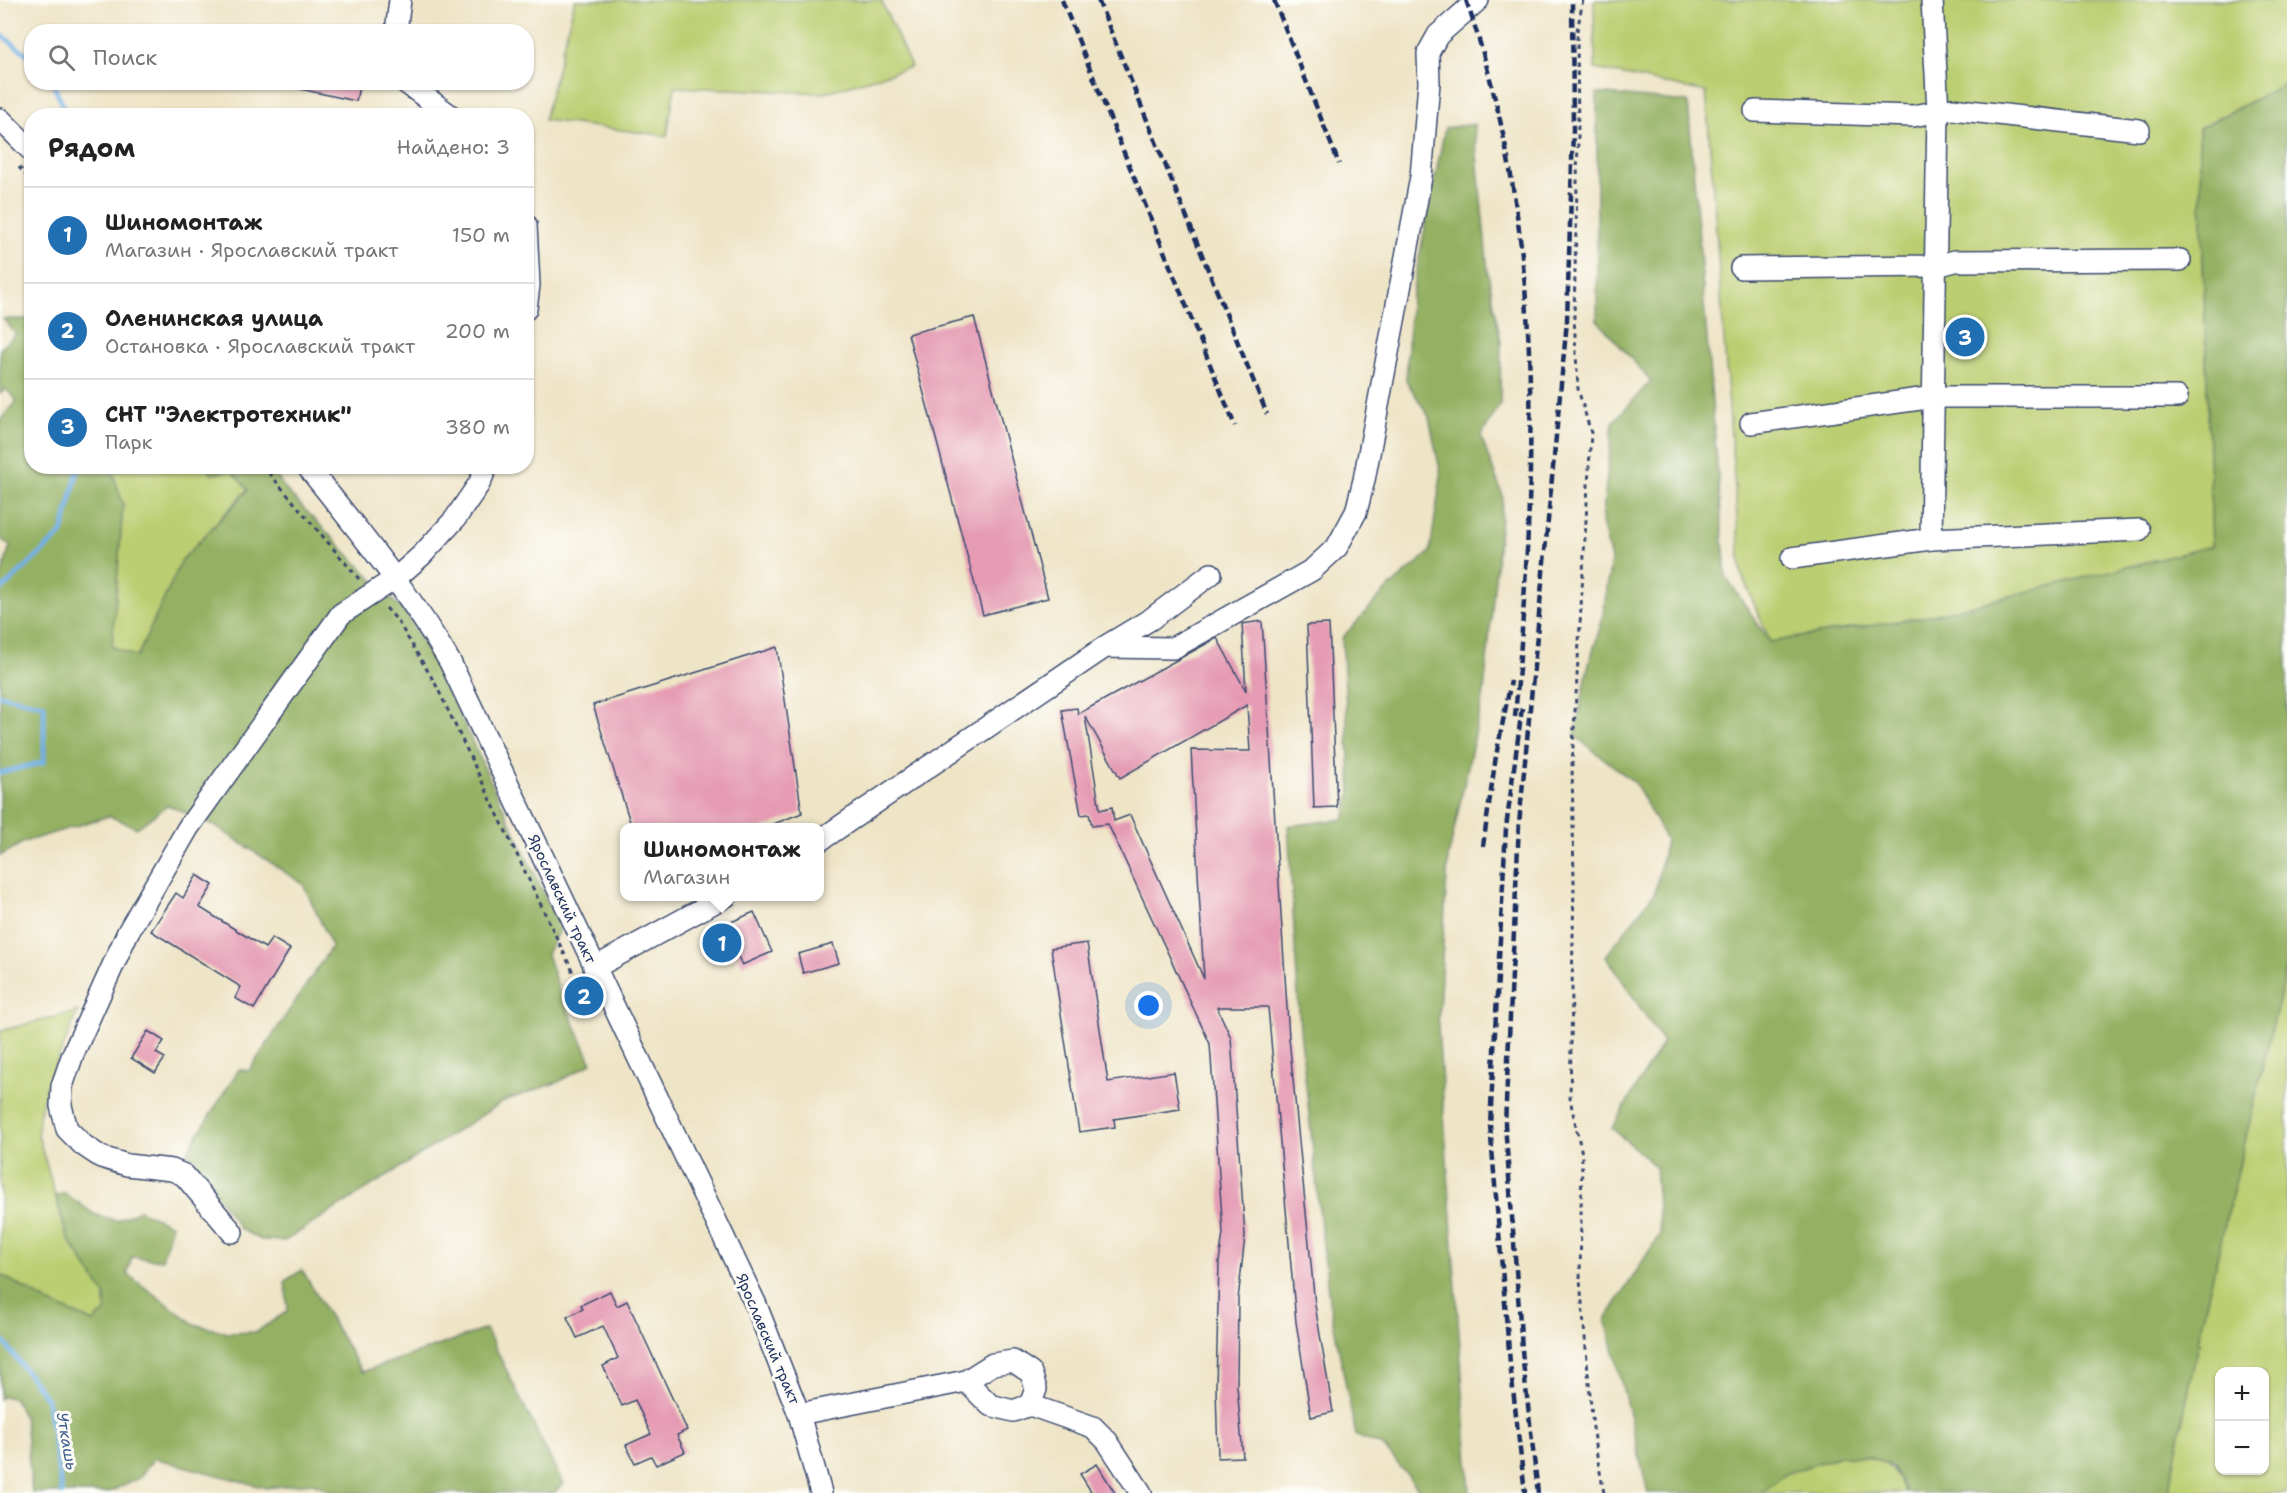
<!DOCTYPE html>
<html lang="ru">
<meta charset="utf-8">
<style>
body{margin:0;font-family:"Shantell Sans",sans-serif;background:#f2f2f2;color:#222}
.controls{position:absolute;right:18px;bottom:18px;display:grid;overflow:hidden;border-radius:12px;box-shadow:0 2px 4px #0004}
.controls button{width:54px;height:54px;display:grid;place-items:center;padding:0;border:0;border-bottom:2px solid #e0e0e0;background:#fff;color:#222;font:30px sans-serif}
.you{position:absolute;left:1149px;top:1006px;width:21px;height:21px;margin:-15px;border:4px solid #fff;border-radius:50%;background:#1a73e8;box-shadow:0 0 0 9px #1a73e833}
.badge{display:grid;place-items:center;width:39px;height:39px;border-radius:50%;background:#1f6fb2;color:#fff;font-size:20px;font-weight:700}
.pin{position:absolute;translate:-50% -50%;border:3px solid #fff;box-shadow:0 2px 6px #0006}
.popup{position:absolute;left:620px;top:823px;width:204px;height:78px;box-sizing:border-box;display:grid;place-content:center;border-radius:12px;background:#fff;filter:drop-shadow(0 2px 4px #0005);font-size:20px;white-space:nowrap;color:#767676}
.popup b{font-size:22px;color:#222}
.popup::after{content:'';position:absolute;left:50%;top:100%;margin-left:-12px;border:12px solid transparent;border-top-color:#fff}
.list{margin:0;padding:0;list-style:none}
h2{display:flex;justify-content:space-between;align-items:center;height:78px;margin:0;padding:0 24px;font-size:26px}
h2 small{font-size:20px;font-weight:400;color:#767676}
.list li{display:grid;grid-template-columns:39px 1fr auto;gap:18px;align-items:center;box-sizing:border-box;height:96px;padding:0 24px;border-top:2px solid #e0e0e0}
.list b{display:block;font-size:22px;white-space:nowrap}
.list p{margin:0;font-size:20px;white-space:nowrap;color:#767676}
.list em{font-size:20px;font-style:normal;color:#767676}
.icon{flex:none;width:33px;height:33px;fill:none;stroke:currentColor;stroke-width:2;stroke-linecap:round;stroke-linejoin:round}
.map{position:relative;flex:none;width:2287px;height:1493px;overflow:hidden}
.search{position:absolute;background:#fff;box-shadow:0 2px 4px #0004;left:24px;top:24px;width:510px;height:66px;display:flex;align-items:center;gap:15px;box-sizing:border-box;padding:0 21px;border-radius:24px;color:#767676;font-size:22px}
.panel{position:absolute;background:#fff;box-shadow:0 2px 4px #0004;left:24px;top:108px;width:510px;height:366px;border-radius:24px}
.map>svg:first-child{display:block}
.green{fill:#bbce71;stroke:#6b7e68;stroke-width:1.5;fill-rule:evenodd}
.forest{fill:#94b163;stroke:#587060;stroke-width:1.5}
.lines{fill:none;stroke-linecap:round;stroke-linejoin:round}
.stream{stroke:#72b0e5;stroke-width:5}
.building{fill:#e59bb4;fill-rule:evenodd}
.minor-casing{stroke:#3b4a6e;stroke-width:24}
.path{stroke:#3b4a6e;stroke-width:3;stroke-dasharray:4.5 4.5;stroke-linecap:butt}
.minor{stroke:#fff;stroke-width:21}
.rail{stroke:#1b2f5e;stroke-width:4.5;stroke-dasharray:9 4.5;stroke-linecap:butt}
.labels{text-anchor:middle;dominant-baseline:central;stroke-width:6;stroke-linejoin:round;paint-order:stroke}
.street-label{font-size:15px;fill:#1b2f5e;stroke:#fdfcf7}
.water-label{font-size:16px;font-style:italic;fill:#395c8d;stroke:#fdfcf7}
</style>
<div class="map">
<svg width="2287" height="1493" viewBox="0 0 2287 1493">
<rect width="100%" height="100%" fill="#fdfcf7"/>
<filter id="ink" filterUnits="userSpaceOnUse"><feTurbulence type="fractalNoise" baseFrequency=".0167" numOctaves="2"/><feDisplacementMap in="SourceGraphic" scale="12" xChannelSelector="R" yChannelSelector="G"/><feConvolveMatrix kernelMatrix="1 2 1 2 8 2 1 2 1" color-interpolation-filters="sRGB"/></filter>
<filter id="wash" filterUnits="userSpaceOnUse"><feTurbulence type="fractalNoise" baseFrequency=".008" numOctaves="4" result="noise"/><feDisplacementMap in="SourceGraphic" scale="24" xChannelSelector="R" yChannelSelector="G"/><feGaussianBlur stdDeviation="1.35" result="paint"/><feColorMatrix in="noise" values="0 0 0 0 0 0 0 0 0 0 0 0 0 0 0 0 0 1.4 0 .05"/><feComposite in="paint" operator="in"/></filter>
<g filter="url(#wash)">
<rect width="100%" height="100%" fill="#eee4c6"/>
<!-- green -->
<g class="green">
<polygon points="575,0 881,0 911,67 823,93 675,87 667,136 544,120"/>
<polygon points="1594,0 2287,0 2287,83 2199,128 2212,546 1929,616 1770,642 1741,573 1706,92 1595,69"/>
<polygon points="113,466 205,466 212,474 231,470 248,489 182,560 137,658 112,646 123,504 112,470"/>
<path d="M2287 966V1493H2168L2205 1308ZM2220 1372H2264V1470H2220Z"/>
<polygon points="78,1011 46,1088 39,1116 38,1135 67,1237 105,1295 106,1311 94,1322 48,1303 0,1274 0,1031"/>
<path d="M1840 1456C1882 1457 1885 1457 1907 1493H1761L1787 1473Z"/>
</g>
<!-- forest -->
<g class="forest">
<polygon points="2287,83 2287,966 2205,1308 2168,1493 1907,1493 1891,1466 1871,1457 1840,1456 1787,1473 1761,1493 1648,1493 1606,1319 1660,1234 1655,1166 1612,1128 1663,1042 1606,956 1655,892 1666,840 1635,783 1575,736 1588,667 1602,621 1611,560 1602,522 1613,422 1651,381 1597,320 1597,93 1688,102 1726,577 1770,642 1929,616 2212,546 2199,128"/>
<polygon points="1474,124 1488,272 1501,343 1500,404 1481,437 1503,496 1484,693 1448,858 1438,1027 1470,1493 1422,1493 1383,1446 1356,1436 1329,1301 1300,1030 1288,826 1344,819 1351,792 1342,638 1383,593 1430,552 1441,475 1429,417 1406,380 1411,298 1445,128"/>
<polygon points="3,319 31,319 32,466 113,467 112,470 123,504 112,647 137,657 182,560 248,490 231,470 212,474 205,467 270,467 287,491 407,615 438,669 560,928 547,954 559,991 592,1063 558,1082 504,1101 285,1241 261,1240 240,1229 187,1152 239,1069 249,1071 332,946 303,884 217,827 168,805 137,828 109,816 24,842 0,856 0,581 10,546 0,538 0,420 17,401 6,389 0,394 0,349 16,334"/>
<polygon points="65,1193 94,1214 117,1221 139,1210 172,1225 162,1260 132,1257 127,1274 194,1324 228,1333 256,1332 288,1311 285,1281 302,1270 362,1372 486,1329 563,1484 554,1493 336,1493 313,1483 266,1488 154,1458 139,1478 107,1493 32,1493 25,1421 15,1399 3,1396 0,1399 0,1274 48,1302 93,1322 106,1311 105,1295 67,1237 56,1196"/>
</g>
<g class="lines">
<!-- stream -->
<g class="stream">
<polyline points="0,34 32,58"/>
<polyline points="52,82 68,116"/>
<polyline points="0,591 62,533 79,466"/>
<polyline points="0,695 44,705 44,762 0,773"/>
<polyline points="0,1337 47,1399 62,1493"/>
</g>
</g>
<g id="blocks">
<!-- building -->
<g class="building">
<polygon points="301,82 360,82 356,101 300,89"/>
<polygon points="974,317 1048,598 983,615 908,334"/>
<path d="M1262 621 1289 1038 1315 1305 1333 1412 1311 1417 1296 1322 1268 1007H1217L1231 1038 1245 1236 1238 1300 1237 1386 1243 1457 1218 1458 1216 1388 1219 1262 1223 1233 1210 1044 1108 824 1092 826 1089 814 1081 815 1062 710 1077 708 1078 714 1217 638 1246 691 1242 624ZM1247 705 1250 751 1191 750 1204 979 1130 815 1114 821 1112 807 1100 810 1085 716 1120 778Z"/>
<polygon points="1329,624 1337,807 1314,808 1307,625"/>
<polygon points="777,647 802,813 763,828 632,828 593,705"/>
<polygon points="197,875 213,885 199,907 265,948 272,938 290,949 254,1009 235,998 241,987 151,931 176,893 183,898"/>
<polygon points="754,912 772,952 742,965 732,943 716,950 708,932"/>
<polygon points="1087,943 1108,1082 1174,1072 1180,1109 1114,1119 1115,1127 1079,1132 1051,948"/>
<polygon points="833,944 839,963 803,973 798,954"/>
<polygon points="148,1031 164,1041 156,1053 165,1058 155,1073 131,1058"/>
<polygon points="610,1291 617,1306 627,1301 687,1430 677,1435 685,1452 656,1465 651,1456 635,1463 626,1445 651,1434 635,1400 622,1406 603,1366 618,1358 603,1326 577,1338 567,1317 583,1309 581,1305"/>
<polygon points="1097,1464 1115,1493 1092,1493 1080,1474"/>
</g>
</g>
</g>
<g filter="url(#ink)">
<use href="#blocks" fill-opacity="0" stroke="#3b4a6e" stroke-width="1.5"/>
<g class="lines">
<!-- minor casing -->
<g class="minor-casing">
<g id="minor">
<polyline points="396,32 400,0"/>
<polyline points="405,82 451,116"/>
<polyline points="1755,111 1913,116 1952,109 2139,130"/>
<polyline points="0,119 32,151"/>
<polyline points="526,225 529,285 526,309"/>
<polyline points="1741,268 1936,266 1955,261 2180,260"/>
<polyline points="1751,423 1934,397 2177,397"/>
<path d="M307 466C358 530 409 592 450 662L756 1305 799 1414 821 1493"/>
<polyline points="1931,539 1938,111 1932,0"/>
<polyline points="1792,558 1931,539 2139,530"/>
<polyline points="1106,646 1151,619 1211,574"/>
<polyline points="819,841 1105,647 1173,648 1312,570 1337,547 1356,512 1364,480 1421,177 1429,83 1428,53 1438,35 1478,0"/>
<polyline points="594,968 726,896"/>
<polyline points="232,1232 184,1175 172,1170 127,1165 101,1157 83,1145 67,1129 61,1106 62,1086 73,1054 128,932 188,828 341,614 396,578 422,555 455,519 479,484 487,466"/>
<polyline points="966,1381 990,1405 1013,1411 1030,1405 1093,1427 1107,1441 1141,1493"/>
<polyline points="799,1414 966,1381 993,1364 1013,1361 1031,1373 1036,1389 1030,1405"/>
</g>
</g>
<!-- path -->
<g class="path">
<polyline points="1583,0 1577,31 1578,138 1574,317 1578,389 1591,433 1572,764 1574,883 1570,1099 1582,1154 1580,1280 1594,1440 1604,1493"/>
<polyline points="19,167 32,183"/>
<polyline points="263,466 359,579"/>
<path d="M386 608 397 620 435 683 572 970C575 989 580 1000 595 1013"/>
</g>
<!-- minor -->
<use href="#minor" class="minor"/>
<!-- rail -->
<g class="rail">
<polyline points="1062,0 1235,426"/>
<polyline points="1098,0 1267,414"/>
<polyline points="1274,0 1339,164"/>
<path d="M1466 0C1548 236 1536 472 1515 717"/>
<polyline points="1522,708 1506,828 1490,1125 1510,1363 1525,1493"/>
<polyline points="1483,846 1496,756 1511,681"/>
<polyline points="1538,1493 1523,1362 1505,1124 1519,824 1567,321 1573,129 1572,0"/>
</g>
</g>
</g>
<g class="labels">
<!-- street labels -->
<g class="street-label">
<text transform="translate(562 899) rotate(65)">Ярославский тракт</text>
<text transform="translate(768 1339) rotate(67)">Ярославский тракт</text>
</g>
<!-- water labels -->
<g class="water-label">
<text transform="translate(67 1441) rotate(80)">Уткашь</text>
</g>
</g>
</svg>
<div class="controls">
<button>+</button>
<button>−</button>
</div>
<div class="you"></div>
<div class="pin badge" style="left:722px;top:943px">1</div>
<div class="popup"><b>Шиномонтаж</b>Магазин</div>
<div class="pin badge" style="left:584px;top:996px">2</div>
<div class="pin badge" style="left:1965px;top:337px">3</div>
<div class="search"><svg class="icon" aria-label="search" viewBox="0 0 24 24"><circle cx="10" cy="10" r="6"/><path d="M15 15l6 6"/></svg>Поиск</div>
<section class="panel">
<h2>Рядом<small>Найдено: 3</small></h2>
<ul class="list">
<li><span class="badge">1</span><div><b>Шиномонтаж</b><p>Магазин · Ярославский тракт</p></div><em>150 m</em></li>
<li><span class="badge">2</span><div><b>Оленинская улица</b><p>Остановка · Ярославский тракт</p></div><em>200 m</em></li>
<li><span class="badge">3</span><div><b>СНТ &quot;Электротехник&quot;</b><p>Парк</p></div><em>380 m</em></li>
</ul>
</section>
</div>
